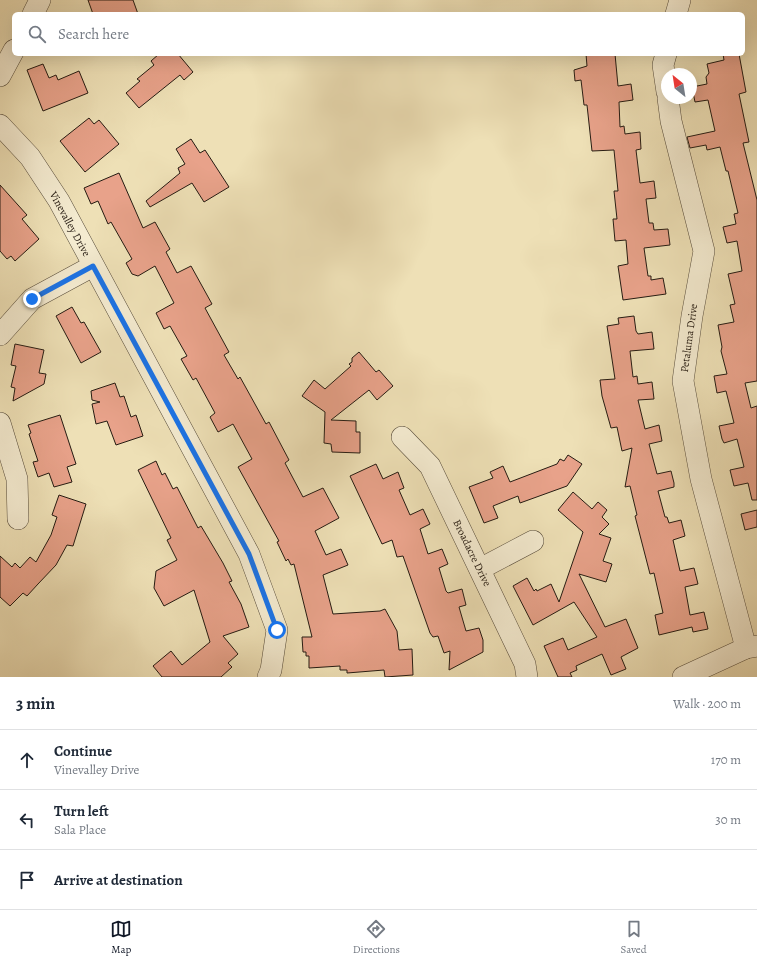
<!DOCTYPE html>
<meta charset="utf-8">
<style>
body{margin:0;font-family:Alegreya,serif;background:#f6f6f7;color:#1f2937}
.compass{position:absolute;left:661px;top:68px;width:36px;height:36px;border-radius:50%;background:#fff;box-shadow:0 4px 16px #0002;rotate:330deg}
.stop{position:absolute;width:12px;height:12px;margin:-9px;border:3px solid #1a73e8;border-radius:50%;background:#fff}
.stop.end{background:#1a73e8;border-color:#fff;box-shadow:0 1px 4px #0008}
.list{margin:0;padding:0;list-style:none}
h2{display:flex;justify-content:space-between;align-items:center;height:52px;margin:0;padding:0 16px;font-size:17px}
h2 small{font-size:13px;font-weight:400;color:#747a83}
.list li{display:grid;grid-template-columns:26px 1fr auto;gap:12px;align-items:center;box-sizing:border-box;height:60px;padding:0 16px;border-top:1px solid #e0e1e3}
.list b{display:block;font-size:15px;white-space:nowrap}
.list p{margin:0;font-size:13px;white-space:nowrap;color:#747a83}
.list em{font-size:13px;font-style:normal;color:#747a83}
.icon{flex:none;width:22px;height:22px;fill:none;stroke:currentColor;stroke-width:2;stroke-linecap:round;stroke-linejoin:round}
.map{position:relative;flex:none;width:757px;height:677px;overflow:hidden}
.search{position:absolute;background:#fff;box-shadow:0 4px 16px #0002;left:12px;right:12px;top:12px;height:44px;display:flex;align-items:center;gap:10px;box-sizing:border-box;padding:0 14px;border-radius:6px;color:#747a83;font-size:15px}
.sheet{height:232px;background:#fff}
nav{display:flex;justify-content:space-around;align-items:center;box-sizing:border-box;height:56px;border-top:1px solid #e0e1e3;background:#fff;font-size:11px;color:#747a83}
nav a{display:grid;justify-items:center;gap:2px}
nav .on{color:#111827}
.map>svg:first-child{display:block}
.building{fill:#e8a28a;stroke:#251b12}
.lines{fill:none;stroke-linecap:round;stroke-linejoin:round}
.minor-casing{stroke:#574c3b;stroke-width:22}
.minor{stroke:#f4ebd0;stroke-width:21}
.route{stroke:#1a73e8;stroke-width:5}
.labels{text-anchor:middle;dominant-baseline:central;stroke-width:3;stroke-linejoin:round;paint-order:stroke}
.street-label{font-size:11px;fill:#251b12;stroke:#f4ebd0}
</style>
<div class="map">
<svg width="757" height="677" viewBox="0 0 757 677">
<rect width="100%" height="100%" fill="#eee0b6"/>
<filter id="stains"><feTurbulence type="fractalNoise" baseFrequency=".005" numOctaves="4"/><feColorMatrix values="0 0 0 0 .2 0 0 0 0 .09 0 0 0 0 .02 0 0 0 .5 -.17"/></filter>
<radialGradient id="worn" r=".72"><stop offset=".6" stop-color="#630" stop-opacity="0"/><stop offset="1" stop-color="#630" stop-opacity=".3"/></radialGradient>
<!-- building -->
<g class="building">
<polygon points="88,0 133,0 138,14 93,14"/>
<polygon points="159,54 178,54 193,72 184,80 180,75 139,108 126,93 140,81 137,79 154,65 151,61"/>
<polygon points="586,54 615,54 618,86 631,84 633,100 619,102 620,127 624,126 625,134 640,132 641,149 636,150 640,183 654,181 656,198 646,199 649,223 653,223 654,230 668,229 670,245 644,248 648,276 651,276 651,280 663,278 666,294 623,300 618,266 628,264 626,240 615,241 613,219 617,219 614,191 618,191 614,150 592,151 587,105 584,105 581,80 575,81 574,70 587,66"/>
<polygon points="723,54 739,54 746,92 739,94 749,142 743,143 757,200 757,381 745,383 751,408 757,406 757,500 752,500 748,483 734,486 730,470 744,467 737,439 724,443 722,439 719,426 734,423 726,391 717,393 714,376 727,374 721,351 722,347 718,325 734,322 730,305 735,304 728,274 742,271 737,241 727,243 723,227 736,224 734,214 738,213 728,171 726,171 720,147 707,150 706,145 690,148 687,137 715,131 708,100 695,102 692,87 707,84 706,77 709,73 707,64 724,60"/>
<polygon points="43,64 49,78 56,75 58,80 79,71 88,93 43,111 27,70"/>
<polygon points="89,118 94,124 99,120 119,144 85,172 60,141"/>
<polygon points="191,139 200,153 205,150 229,187 204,202 192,183 150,207 146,201 180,173 178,168 185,164 176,149"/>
<polygon points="119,173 143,228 155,222 170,249 166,252 177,273 191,266 212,304 205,308 229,352 224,355 238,379 240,377 266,424 269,422 289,460 285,463 303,497 323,488 339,518 315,531 326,555 341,549 348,565 323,575 333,614 380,611 385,609 397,631 399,650 412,649 413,675 385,677 384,670 347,673 347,670 340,670 340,666 309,668 309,656 306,656 306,652 303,652 302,637 312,637 294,564 291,565 288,559 286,561 277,542 279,541 238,467 252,459 233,424 218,432 210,417 215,413 196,378 193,380 181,359 187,356 170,326 164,329 156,313 174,303 155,266 138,276 132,274 126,263 132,259 111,222 108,224 98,201 91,204 84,188"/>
<polygon points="0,185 27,215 22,219 39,239 15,261 11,256 7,259 0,251"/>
<polygon points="72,307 81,323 84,322 101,352 81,363 56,316"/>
<polygon points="634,316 636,331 638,334 652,332 654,349 630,351 633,377 637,376 638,384 652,382 654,399 638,400 645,429 659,425 662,441 649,444 657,474 671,471 674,483 674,487 658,491 665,517 667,517 669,523 681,520 685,536 673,540 680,571 694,568 698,584 685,587 690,615 704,612 708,629 693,632 692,627 659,635 655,615 663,613 654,573 650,574 635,516 637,515 630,486 625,487 632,448 622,451 617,427 611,428 602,396 600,380 615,379 607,326 619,324 618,318"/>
<polygon points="15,344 44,350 39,373 46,374 44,384 13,401 15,388 11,387 16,366 11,365"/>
<polygon points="359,352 376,372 379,370 393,386 377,400 369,390 331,420 356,421 356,432 360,432 360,453 332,452 331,444 324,443 325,412 302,396 314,380 325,389 351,366 349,364 352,362 352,358"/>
<polygon points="115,383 120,397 124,396 131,417 136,415 143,436 116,445 107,421 96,424 92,404 100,402 92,400 91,391"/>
<polygon points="60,415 76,464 67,467 72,482 54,487 49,473 38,477 33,462 38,461 29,434 31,433 28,425"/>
<polygon points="568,455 582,464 567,486 520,503 518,496 493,506 498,518 484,523 469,487 493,478 490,472 503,466 510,482 557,464 560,459 564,461"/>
<polygon points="156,461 162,475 165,473 173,489 177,487 198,528 201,526 223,563 232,581 229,582 241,604 249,627 223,636 238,654 228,663 232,667 221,677 162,677 153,666 171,651 182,665 210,642 194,590 164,606 154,588 156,571 177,560 167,540 171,538 138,470"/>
<polygon points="376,464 383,479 398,472 404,488 399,490 410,515 423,509 430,524 420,529 428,554 442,549 448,564 439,568 446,591 448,593 462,589 466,605 459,607 466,631 479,628 483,640 483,652 449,670 450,651 444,653 438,636 433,637 430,633 403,556 397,557 392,540 382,544 350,476"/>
<polygon points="573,492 592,509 598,502 607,510 602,517 609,524 599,534 611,538 603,561 612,564 606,582 579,574 605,627 626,619 638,648 621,657 626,669 611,675 602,654 576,666 577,670 570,673 572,677 558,677 544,646 563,638 568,650 597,637 574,602 533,625 513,586 527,578 534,591 536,589 537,591 551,584 559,602 583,532 558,510"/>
<polygon points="59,495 86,504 73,546 67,545 56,565 38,584 27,596 23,593 10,606 0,597 0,556 12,567 15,563 20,568 30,557 36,562 51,535 57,517 52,515"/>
<polygon points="757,510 757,527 745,530 741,514"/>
</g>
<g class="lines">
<!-- minor casing -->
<g class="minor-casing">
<g id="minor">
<polyline points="33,14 40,0"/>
<polyline points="676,14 680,0"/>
<polyline points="666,54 663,65 667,92"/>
<polyline points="0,76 14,50"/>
<polyline points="668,98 671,121 704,251 692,316 683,381 701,479 746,648"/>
<polyline points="0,125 30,157 59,201 249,554 277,630 271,670 268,677"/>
<polyline points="0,335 32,299 93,266"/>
<polyline points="0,423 17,479 18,519"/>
<polyline points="402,437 430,466 525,664 527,677"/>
<polyline points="480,569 533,541"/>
<polyline points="683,677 746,648 757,646"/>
</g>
</g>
<!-- minor -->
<use href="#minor" class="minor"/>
</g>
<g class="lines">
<!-- route -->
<polyline class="route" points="32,299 93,266 249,554 277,630"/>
</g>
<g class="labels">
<!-- street labels -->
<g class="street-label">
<text transform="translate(70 224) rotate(61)">Vinevalley Drive</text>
<text transform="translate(689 338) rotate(-82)">Petaluma Drive</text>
<text transform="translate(472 553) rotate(64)">Broadacre Drive</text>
</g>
</g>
<rect width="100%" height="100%" filter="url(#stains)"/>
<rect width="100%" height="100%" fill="url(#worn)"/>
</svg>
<svg class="compass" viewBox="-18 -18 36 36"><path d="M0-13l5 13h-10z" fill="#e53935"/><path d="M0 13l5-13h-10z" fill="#747a83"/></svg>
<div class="stop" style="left:277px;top:630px"></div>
<div class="stop end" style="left:32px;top:299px"></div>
<div class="search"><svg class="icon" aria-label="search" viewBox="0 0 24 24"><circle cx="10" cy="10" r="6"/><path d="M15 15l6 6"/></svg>Search here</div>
</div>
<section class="sheet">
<h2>3 min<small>Walk · 200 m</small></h2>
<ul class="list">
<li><svg class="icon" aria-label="ahead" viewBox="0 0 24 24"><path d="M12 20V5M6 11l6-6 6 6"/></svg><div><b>Continue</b><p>Vinevalley Drive</p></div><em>170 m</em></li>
<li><svg class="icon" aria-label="left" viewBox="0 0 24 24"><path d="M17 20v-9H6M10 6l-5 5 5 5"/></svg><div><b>Turn left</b><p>Sala Place</p></div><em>30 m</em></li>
<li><svg class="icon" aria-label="arrive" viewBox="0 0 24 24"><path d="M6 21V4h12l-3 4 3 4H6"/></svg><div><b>Arrive at destination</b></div></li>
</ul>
</section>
<nav>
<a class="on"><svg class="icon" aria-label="map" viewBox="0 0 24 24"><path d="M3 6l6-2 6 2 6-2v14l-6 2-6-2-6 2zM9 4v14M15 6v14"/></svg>Map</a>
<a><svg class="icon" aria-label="directions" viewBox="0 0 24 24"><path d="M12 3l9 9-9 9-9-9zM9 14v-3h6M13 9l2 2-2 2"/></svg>Directions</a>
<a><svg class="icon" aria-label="saved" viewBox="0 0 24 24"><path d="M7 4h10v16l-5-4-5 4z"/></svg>Saved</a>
</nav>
